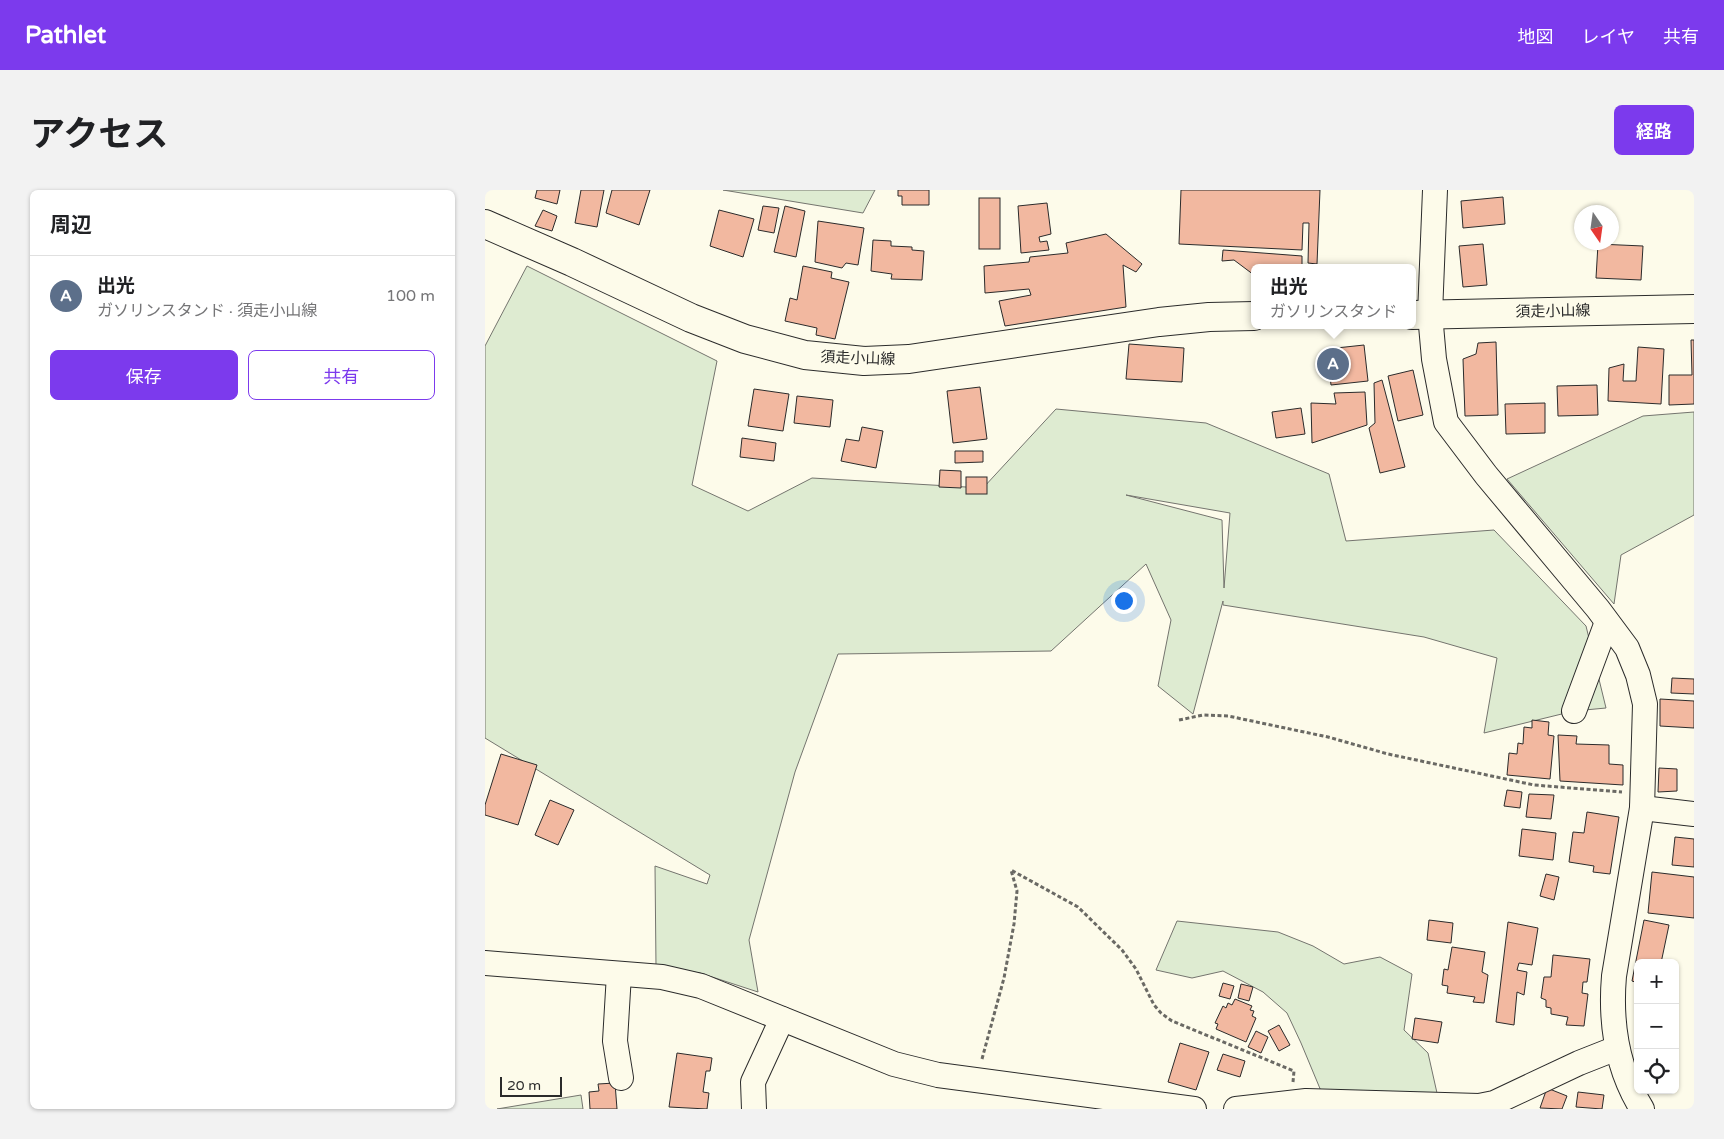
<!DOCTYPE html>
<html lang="ja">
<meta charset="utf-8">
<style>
body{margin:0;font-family:"Varela Round","Noto Sans JP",sans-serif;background:#f2f2f2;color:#202124}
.controls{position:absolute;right:15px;bottom:15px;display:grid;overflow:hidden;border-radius:8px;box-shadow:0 1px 4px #0004}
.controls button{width:45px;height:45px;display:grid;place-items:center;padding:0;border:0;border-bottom:1px solid #e0e0e0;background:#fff;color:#202124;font:25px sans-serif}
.compass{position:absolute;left:1089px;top:15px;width:45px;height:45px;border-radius:50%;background:#fff;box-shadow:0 1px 4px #0004;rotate:167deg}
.scale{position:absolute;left:15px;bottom:12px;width:62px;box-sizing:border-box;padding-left:5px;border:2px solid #2b2b2b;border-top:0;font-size:14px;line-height:18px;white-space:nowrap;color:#2b2b2b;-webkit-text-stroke:4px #fdfbea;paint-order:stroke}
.you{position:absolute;left:638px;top:410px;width:18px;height:18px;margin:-12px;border:4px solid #fff;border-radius:50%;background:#1a73e8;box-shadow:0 0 0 8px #1a73e833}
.badge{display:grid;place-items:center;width:32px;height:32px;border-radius:50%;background:#7c3aed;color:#fff;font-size:16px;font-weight:700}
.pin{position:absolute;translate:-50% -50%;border:2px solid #fff;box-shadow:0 1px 5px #0006}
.popup{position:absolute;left:766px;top:74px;width:165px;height:65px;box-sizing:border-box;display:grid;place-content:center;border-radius:8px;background:#fff;filter:drop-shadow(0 1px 4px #0005);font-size:16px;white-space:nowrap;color:#757577}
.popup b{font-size:19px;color:#202124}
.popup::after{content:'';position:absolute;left:50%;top:100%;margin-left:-10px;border:10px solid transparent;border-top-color:#fff}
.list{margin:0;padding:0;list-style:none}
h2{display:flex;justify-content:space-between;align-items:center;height:65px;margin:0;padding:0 20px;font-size:21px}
h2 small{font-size:16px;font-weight:400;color:#757577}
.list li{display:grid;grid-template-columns:32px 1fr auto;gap:15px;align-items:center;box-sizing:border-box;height:80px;padding:0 20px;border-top:1px solid #e0e0e0}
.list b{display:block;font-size:19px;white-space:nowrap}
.list p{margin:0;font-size:16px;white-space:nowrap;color:#757577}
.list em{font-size:16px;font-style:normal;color:#757577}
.actions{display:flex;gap:10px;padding:15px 20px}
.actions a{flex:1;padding:11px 0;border:1px solid #7c3aed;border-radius:8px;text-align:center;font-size:18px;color:#7c3aed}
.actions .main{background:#7c3aed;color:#fff}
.icon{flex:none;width:28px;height:28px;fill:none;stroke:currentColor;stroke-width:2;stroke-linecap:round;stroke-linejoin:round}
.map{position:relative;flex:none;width:1209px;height:919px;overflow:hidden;border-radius:8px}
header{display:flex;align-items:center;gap:30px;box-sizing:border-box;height:70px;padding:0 25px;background:#7c3aed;color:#fff}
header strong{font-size:24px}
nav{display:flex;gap:28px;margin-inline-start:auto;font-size:18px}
.intro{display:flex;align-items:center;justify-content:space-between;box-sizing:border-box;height:120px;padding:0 30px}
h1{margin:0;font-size:35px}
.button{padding:12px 22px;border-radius:8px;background:#7c3aed;color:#fff;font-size:18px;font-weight:700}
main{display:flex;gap:30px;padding:0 30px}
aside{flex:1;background:#fff;border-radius:8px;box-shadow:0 1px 4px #0004}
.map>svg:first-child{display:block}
.green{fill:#deebd1;stroke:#74746e;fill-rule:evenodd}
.building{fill:#f2b8a0;stroke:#2b2b2b}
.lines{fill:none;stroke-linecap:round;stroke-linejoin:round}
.minor-casing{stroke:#2b2b2b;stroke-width:26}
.major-casing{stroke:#2b2b2b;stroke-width:30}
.path{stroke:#6a6964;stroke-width:3;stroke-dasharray:4 2.5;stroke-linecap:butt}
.minor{stroke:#fdfbea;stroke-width:24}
.major{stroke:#fdfbea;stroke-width:28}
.labels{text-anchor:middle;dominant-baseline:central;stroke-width:4;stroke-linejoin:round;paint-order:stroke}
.street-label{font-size:15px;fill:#2b2b2b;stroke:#fdfbea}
</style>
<header>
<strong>Pathlet</strong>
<nav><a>地図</a><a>レイヤ</a><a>共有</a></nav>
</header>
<div class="intro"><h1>アクセス</h1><a class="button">経路</a></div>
<main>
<aside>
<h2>周辺<small></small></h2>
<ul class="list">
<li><span class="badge" style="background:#5c6f8a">A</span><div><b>出光</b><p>ガソリンスタンド · 須走小山線</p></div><em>100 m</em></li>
</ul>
<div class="actions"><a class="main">保存</a><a>共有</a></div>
</aside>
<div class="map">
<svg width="1209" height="919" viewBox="0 0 1209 919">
<rect width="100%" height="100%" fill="#fdfbea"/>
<!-- green -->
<g class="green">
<polygon points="238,0 390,0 378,23"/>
<path d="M42 76 232 171 207 295 263 321 327 288 498 298 571 219 721 233 844 284 861 351 1009 340 1101 436 1121 518 1089 521 999 543 1012 468 939 447 738 415V411L708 524 673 496 686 430 661 374 566 461 353 464 310 582 264 750 273 802 215 783 171 777 170 676 222 694 225 685 0 548V156ZM641 305 745 323 739 398 737 330Z"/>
<polygon points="1209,222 1209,325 1136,365 1129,414 1022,289 1158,226"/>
<polygon points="692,731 793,742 828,756 859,774 895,767 927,784 919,840 943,863 952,903 836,901 816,853 802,823 778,802 738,781 707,788 671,780"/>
<polygon points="96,905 98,919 12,919"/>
</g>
<!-- building -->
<g class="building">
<polygon points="52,0 75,0 72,14 50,8"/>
<polygon points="96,0 119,0 112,37 90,33"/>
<polygon points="127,0 165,0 154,35 121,23"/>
<polygon points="413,0 444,0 444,15 417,15 417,6 413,6"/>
<polygon points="696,0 835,0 832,74 823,73 824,33 818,33 817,60 694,54"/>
<polygon points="1018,7 1020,34 978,38 976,11"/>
<rect x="494" y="8" width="21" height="51"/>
<polygon points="562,13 566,44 554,47 555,52 562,51 564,60 536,63 533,16"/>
<polygon points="278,16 294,18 289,43 273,40"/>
<polygon points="300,16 320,21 311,67 289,62"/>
<polygon points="58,20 72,26 67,41 50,36"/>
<polygon points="234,20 269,29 258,67 225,56"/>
<polygon points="333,31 379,38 373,75 361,73 357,78 330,72"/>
<polygon points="621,44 657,74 651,82 638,75 641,117 520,136 514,111 546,105 544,99 500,103 499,76 544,72 545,67 583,63 581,53"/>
<polygon points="388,50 406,51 406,56 427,57 427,60 439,61 437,90 406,89 407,84 386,81"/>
<polygon points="998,54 1002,95 978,97 974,56"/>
<polygon points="1113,54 1158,56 1156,90 1111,88"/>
<polygon points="738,60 817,66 817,78 769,78 769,85 749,70 737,71"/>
<polygon points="318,76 347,82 346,88 364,92 350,149 331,145 332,138 300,131 305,108 312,110"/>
<polygon points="1206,150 1209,150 1209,214 1184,215 1184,185 1207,185"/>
<polygon points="1011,152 1013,225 980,226 978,169 991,164 993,153"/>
<polygon points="644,154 699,158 697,192 641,189"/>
<polygon points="879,155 883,191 846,195 842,159"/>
<polygon points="1153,157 1179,159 1176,214 1123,211 1124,178 1139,174 1138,191 1151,191"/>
<polygon points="928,180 938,225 913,231 903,186"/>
<polygon points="897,190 920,277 895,283 884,238 890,233 889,193"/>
<polygon points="1112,195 1113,225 1073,226 1072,196"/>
<polygon points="495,197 502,249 468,253 462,201"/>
<polygon points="269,199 304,204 298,241 263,236"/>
<polygon points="880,202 882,235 827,253 826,213 851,214 849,203"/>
<polygon points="312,206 348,210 345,237 309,233"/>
<polygon points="1060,213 1060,243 1021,244 1020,214"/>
<polygon points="816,218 820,244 791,248 787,222"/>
<polygon points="377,237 398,241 391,278 356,271 361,249 374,251"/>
<polygon points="257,248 291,253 289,271 255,267"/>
<polygon points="470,261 498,261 498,272 470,273"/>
<polygon points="455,280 476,281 476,298 454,297"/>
<rect x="481" y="287" width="21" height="17"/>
<polygon points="1187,488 1209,489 1209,504 1186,503"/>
<polygon points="1175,509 1209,511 1209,538 1175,536"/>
<polygon points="1047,530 1064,532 1063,545 1069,546 1065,589 1022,585 1024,563 1032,564 1033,553 1038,554 1039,537 1047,538"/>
<polygon points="1073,545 1092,546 1091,554 1124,555 1124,574 1138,575 1138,595 1075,591"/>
<polygon points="16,564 52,575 33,635 0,625 0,615"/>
<polygon points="1174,578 1192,579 1192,601 1173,602"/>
<polygon points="1022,600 1037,602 1035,618 1019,616"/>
<polygon points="1044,604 1069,605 1066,629 1041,627"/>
<polygon points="65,610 89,620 73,655 50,645"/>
<polygon points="1102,622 1134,627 1125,684 1108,682 1109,676 1084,672 1088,642 1099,643"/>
<polygon points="1037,639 1071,643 1068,670 1034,666"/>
<polygon points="1190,647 1209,649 1209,677 1187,675"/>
<polygon points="1167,682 1209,687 1209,728 1163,723"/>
<polygon points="1061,684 1074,687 1069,710 1055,706"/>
<polygon points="944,730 968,733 966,753 942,750"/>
<polygon points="1159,730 1184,735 1176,773 1153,773 1153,793 1147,791"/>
<polygon points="1023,732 1053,738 1047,775 1034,773 1032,780 1042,782 1039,805 1032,802 1029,835 1011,832"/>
<polygon points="967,757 1000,762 997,782 1003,785 999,813 988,812 990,807 962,803 963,796 957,795 959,779 963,780"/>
<polygon points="1068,765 1105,769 1102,792 1098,792 1097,803 1103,804 1099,836 1081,835 1083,827 1066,824 1066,818 1061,817 1061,810 1056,808 1059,787 1066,787"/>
<polygon points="738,793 749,796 745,809 734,806"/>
<polygon points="756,794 768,797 764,811 753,808"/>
<polygon points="750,809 767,816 765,820 769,821 767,826 771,828 761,852 731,839 733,834 730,833 738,816 741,818 743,813 747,815"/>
<polygon points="930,828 957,832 953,853 927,849"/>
<polygon points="794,835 805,855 794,861 783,841"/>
<polygon points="771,841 783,847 776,863 763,857"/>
<polygon points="695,853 724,862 711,900 683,892"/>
<polygon points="192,863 227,868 225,881 221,881 218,902 224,903 222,919 184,917"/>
<polygon points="738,864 760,871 755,887 732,880"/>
<polygon points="130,893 132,919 105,919 104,902 114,901 113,894"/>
<polygon points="1062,898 1082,906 1077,919 1055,918"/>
<polygon points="1093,902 1119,905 1117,919 1091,917"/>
</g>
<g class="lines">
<!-- minor casing -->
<g class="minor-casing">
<g id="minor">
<path d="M950 0 945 124 949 169 961 232 1001 285 1113 419 1142 458 1153 485 1160 514 1157 618 1129 786C1125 833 1132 879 1157 919"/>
<polyline points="1089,521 1122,432"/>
<polyline points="1157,618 1209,624"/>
<polyline points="0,773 177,787 216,796 409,874 453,885 709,919"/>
<polyline points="134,784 130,851 136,888"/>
<polyline points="269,919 268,892 297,829"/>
<polyline points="751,919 821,911 994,916 1009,913 1094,873 1132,858"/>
</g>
</g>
<!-- major casing -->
<g class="major-casing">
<g id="major">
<polyline points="0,34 87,72 206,128 260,149 320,165 379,171 424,169 674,132 724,127 769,126"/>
<polyline points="927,125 1209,119"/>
</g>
</g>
<!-- path -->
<g class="path">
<polyline points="694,530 718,525 743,526 843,547 903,564 1049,595 1137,602"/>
<polyline points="497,869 519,788 529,734 532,701 526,680 593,717 637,760 651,779 669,815 676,823 687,831 809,881 808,892"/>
</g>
<!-- minor -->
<use href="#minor" class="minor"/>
<!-- major -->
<use href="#major" class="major"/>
</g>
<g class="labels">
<!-- street labels -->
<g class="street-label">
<text transform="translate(1068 121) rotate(-1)">須走小山線</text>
<text transform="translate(373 168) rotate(2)">須走小山線</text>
</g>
</g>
</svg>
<div class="controls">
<button>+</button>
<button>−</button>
<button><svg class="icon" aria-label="locate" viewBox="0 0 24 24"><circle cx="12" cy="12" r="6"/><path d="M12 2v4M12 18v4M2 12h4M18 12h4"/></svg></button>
</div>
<svg class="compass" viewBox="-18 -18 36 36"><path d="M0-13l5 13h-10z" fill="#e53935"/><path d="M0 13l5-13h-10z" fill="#757577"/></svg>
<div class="scale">20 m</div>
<div class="you"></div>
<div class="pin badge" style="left:848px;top:174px;background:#5c6f8a">A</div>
<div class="popup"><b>出光</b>ガソリンスタンド</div>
</div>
</main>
